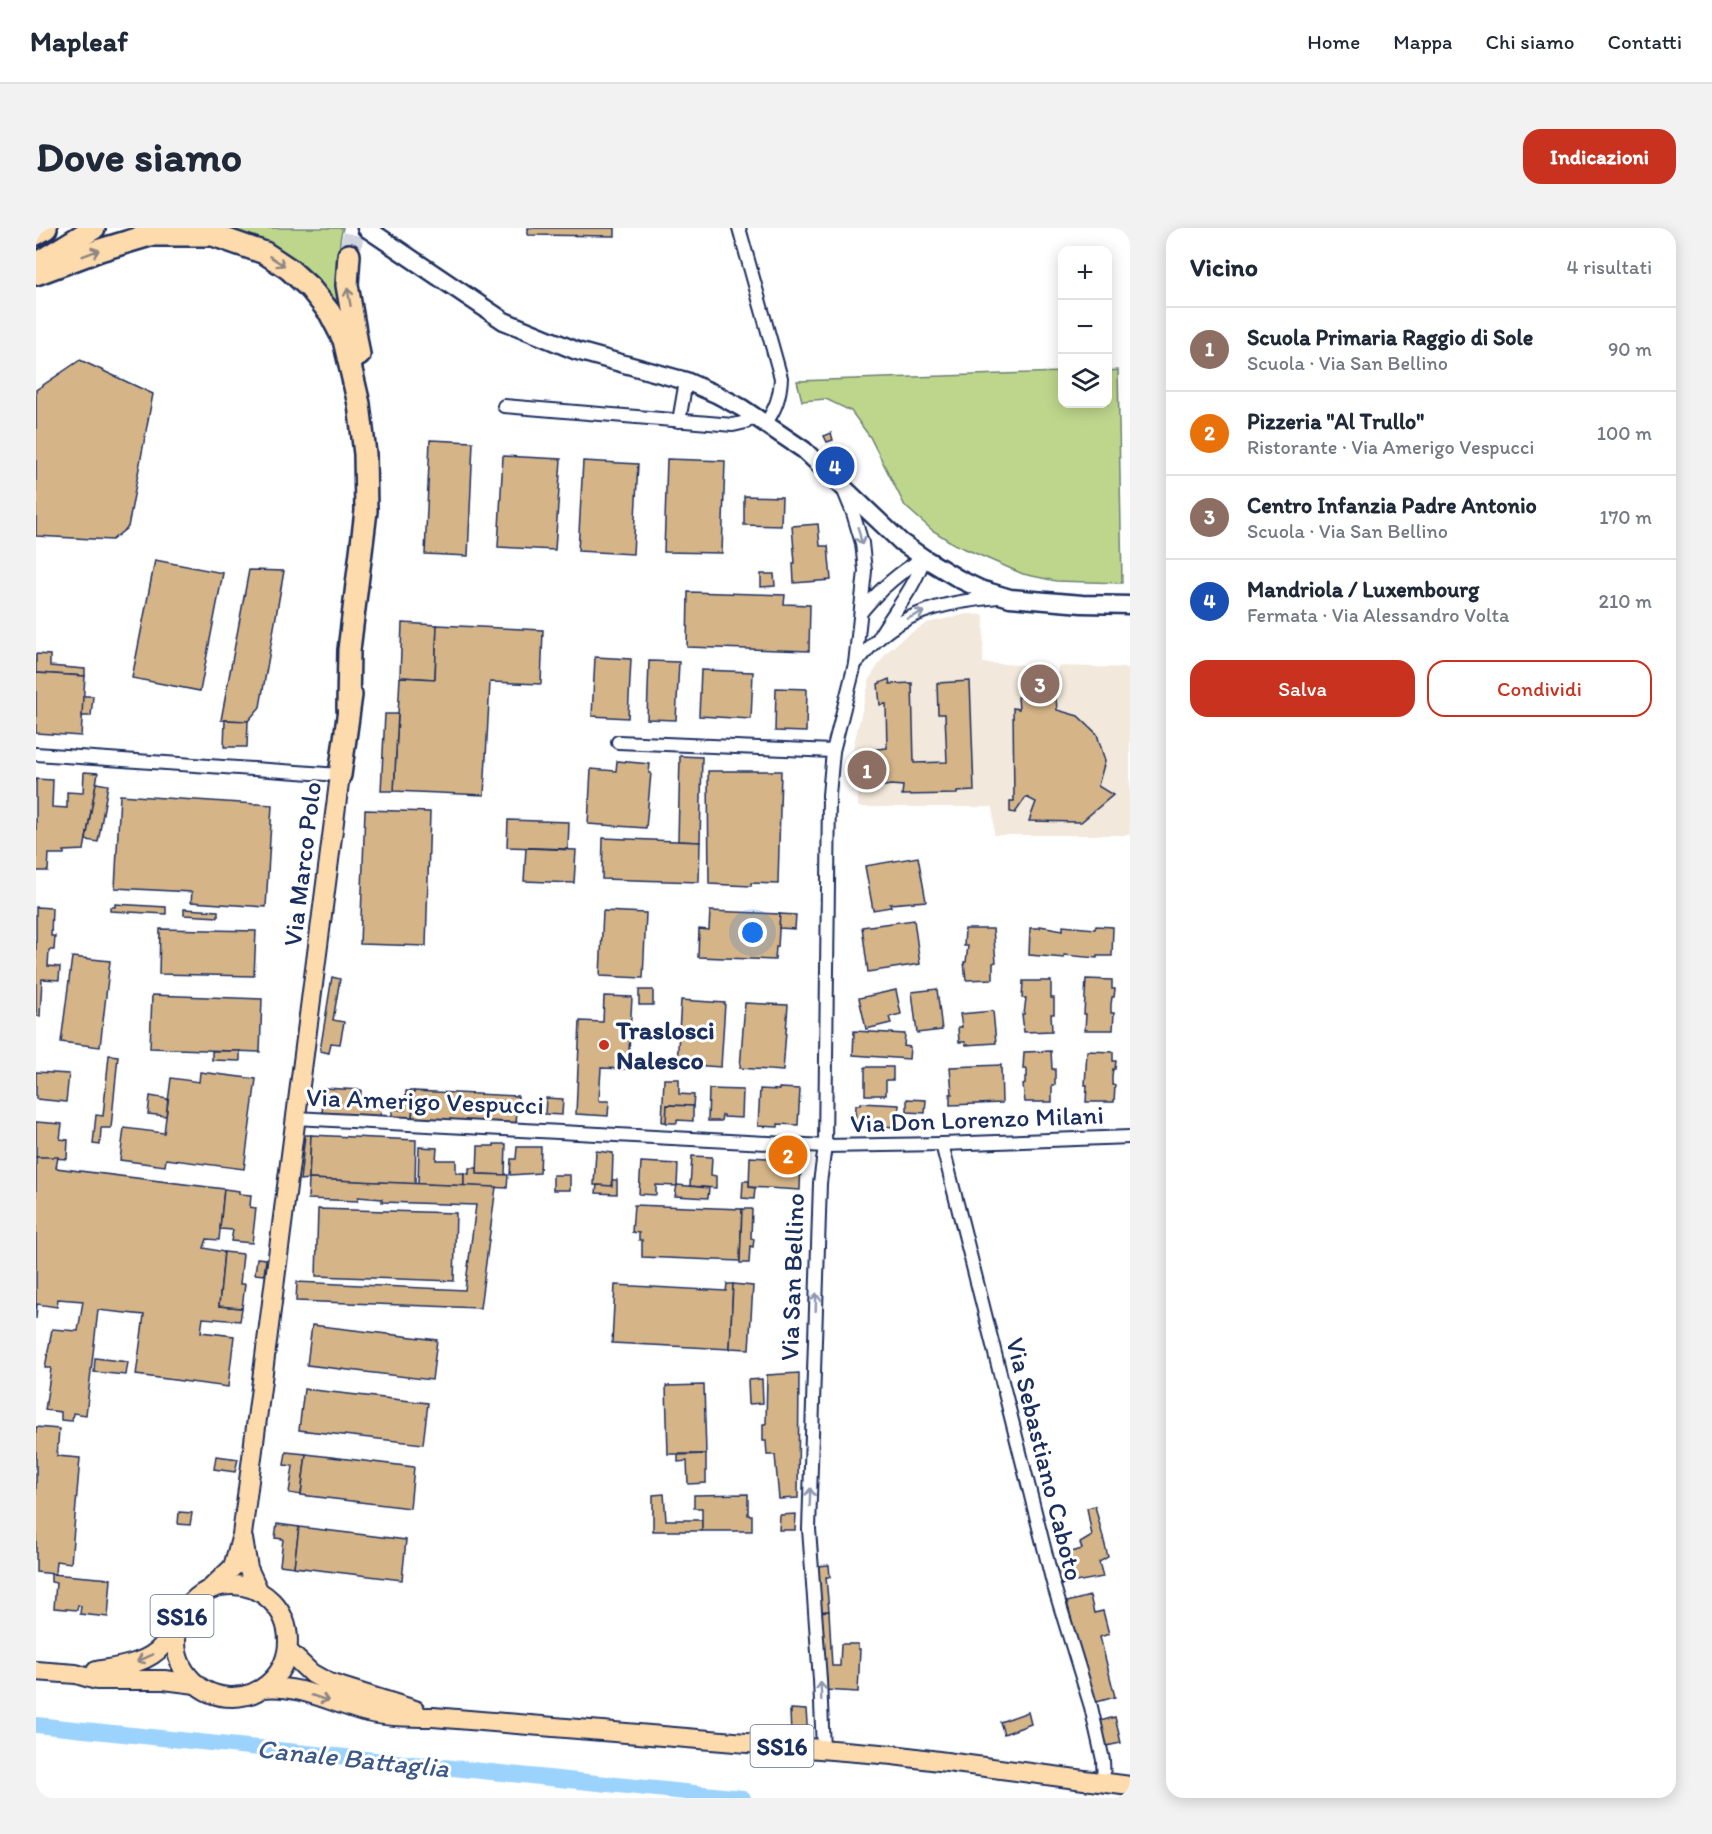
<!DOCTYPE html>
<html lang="it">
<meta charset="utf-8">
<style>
body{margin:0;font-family:Itim,sans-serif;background:#f2f2f3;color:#1f2937}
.controls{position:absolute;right:18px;top:18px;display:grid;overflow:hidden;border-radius:12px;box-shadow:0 3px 15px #0003}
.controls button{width:54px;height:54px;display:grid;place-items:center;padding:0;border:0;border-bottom:2px solid #e0e1e3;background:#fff;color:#1f2937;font:30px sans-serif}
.you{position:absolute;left:717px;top:705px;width:21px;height:21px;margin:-15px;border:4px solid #fff;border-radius:50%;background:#1a73e8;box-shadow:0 0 0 9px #1a73e833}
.badge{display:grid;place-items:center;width:39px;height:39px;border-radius:50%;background:#c8321e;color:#fff;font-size:20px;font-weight:700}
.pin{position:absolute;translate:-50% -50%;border:3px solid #fff;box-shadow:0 2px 6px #0006}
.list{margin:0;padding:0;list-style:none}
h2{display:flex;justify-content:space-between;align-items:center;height:78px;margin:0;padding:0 24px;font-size:26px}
h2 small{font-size:20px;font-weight:400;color:#747a83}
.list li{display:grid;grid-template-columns:39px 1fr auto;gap:18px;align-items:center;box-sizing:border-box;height:84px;padding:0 24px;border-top:2px solid #e0e1e3}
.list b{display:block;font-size:22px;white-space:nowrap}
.list p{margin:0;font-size:20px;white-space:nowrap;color:#747a83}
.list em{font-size:20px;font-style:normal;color:#747a83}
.actions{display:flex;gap:12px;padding:18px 24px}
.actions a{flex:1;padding:14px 0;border:2px solid #c8321e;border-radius:18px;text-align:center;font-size:21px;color:#c8321e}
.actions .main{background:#c8321e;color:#fff}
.icon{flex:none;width:33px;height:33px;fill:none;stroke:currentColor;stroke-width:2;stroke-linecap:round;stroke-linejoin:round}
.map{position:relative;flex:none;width:1094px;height:1570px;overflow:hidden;border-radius:18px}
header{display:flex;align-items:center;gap:36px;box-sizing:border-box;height:84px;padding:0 30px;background:#fff;border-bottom:2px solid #e0e1e3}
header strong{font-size:28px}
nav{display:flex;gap:33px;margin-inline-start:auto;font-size:21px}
.intro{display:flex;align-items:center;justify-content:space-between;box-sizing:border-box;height:144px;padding:0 36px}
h1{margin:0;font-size:42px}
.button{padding:15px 27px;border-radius:18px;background:#c8321e;color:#fff;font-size:21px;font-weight:700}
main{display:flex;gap:36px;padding:0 36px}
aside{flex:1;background:#fff;border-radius:18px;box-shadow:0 3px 15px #0003}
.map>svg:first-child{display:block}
.built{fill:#f2e8db}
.green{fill:#bed68c;stroke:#6c8275;stroke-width:1.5}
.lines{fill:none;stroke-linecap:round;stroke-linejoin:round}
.canal{stroke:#9cd3fc;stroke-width:16}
.building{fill:#d5b488;stroke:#1b2f5e;stroke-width:1.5}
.highway-tunnel{stroke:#d1d5df;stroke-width:21;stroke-dasharray:21 10;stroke-linecap:butt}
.street-casing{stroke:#1b2f5e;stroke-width:16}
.secondary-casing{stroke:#1b2f5e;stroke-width:21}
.primary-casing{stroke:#1b2f5e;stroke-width:22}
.highway-casing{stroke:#1b2f5e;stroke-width:26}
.street{stroke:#fff;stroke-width:12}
.secondary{stroke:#fff;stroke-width:16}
.primary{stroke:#fedbac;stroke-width:18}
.highway{stroke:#fedbac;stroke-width:21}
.oneway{stroke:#8c8585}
.oneway2{stroke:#8d97ae}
.poi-dot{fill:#c8321e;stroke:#fff;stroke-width:2}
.labels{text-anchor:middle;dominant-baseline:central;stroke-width:6;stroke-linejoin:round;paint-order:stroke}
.shield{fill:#fff;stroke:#5f6d8e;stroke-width:1.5}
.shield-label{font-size:24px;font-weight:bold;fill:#1b2f5e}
.street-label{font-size:26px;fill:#1b2f5e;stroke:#fff}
.poi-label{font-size:26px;font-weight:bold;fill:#1b2f5e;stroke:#fff;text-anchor:start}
.water-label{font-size:27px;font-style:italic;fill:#3b5886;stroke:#fff}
</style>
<header>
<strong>Mapleaf</strong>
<nav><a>Home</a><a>Mappa</a><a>Chi siamo</a><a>Contatti</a></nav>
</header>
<div class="intro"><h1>Dove siamo</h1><a class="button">Indicazioni</a></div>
<main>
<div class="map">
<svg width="1094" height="1570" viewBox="0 0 1094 1570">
<rect width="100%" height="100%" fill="#fff"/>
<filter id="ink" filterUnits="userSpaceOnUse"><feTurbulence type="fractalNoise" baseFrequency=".0167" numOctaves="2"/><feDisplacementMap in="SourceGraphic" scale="12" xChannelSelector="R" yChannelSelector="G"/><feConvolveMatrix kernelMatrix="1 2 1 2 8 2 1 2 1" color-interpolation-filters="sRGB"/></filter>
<g filter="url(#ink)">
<!-- built -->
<polygon class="built" points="931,386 948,387 947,435 987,437 988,455 1022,454 1022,438 1094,440 1094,607 958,607 957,579 822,579 822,555 814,555 818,515 834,450 850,425 867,410 891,395"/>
<!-- green -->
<g class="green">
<path d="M115 0H307C299 22 308 46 305 69L293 74 235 21Z"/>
<polygon points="1082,142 1086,355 1020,353 987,346 918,316 896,302 869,278 834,209 815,183 790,171 766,173 761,153 1026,144 1026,176 1072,176 1072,143"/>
</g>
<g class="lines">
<!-- canal -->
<polyline class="canal" points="0,1497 707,1570"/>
</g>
<!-- building -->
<g class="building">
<polygon points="492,0 579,0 579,8 492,7"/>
<polygon points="44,132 117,166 92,299 76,312 0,308 0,162"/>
<polygon points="795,205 797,212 791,214 788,208"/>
<polygon points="394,212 437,214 432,328 389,326"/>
<polygon points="467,228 525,231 519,322 462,319"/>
<polygon points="631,231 689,233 686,325 628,324"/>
<polygon points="547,233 602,236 597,326 542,323"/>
<polygon points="708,268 746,269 745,298 708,297"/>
<polygon points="782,296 784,318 792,318 795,352 758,355 757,335 759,335 756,298"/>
<polygon points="119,332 187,345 164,463 96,450"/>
<polygon points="213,342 248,343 224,479 212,493 185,492"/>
<polygon points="725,346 738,346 739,358 725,359"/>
<polygon points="652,364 749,367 748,376 774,377 773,423 651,419"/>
<polygon points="366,395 401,397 399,451 364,449"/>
<polygon points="401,397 507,402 505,456 454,454 448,567 358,563 364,449 399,451"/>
<polygon points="0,426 14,427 14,438 49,441 49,448 0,445"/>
<polygon points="559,429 595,431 592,490 556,488"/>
<polygon points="613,433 643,434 640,492 611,491"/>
<polygon points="665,442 717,444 715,491 663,488"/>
<polygon points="0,445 49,448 45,508 0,505"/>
<polygon points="853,451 854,456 876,455 878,535 911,534 909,486 902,486 901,455 934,453 938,563 921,564 921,566 866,567 867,558 855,557 837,560 834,547 831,548 831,522 851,520 850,476 844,477 842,456"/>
<polygon points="740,460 771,461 770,504 739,503"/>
<polygon points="47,468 57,468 55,488 46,488"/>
<polygon points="982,469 1020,470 1021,482 1042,488 1061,506 1069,533 1062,558 1077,567 1045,594 993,593 1000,574 990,569 979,585 974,584 974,573 978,573 977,480 983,481"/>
<polygon points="349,486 362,486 358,563 345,563"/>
<polygon points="189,492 212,493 211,519 188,519"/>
<polygon points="644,528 666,529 664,614 642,613"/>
<polygon points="581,533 614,536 613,545 615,545 610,600 552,596 555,541 580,543"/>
<polygon points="672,543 745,543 742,656 715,655 715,658 673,656"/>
<polygon points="48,544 62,545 48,622 28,623 28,626 13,626 12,643 0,643 0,551 17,552 16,579 31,580 31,564 47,565"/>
<polygon points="60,555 72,557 62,614 50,612"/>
<polygon points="84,567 236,577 230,679 155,674 156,664 79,660"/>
<polygon points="329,582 394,584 390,718 324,716"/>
<polygon points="472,592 533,594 532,621 471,619"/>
<polygon points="567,610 664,614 663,654 566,651"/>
<polygon points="490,620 540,622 538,655 488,653"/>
<polygon points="882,629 890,673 854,676 855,679 837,682 829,638"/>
<polygon points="79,676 130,679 130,686 74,683 74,679 79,679"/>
<polygon points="0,679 16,680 15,708 19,708 18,722 13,722 12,738 24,739 23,752 6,751 4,788 0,788"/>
<polygon points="148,681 182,683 182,689 148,687"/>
<polygon points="567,683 610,685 607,750 564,748"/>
<polygon points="674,683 744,686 742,719 740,719 739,732 662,729 663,701 673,702"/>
<polygon points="744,686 760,687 759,701 743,700"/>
<polygon points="878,692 884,736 832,744 826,699"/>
<polygon points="1004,698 1027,702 1027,698 1059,701 1060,698 1077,699 1076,728 1061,728 1061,730 1028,727 1028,730 993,727 994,700 1004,700"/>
<polygon points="124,701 220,703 218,748 123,746"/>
<polygon points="929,701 957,701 960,734 957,735 957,751 930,752 928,734 930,734 932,718 928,718"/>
<polygon points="36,729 74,733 64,819 25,814"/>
<polygon points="296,749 304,751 297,792 308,794 304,816 295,815 293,825 284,823"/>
<polygon points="1050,751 1076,752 1076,761 1079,761 1078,769 1076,769 1075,777 1075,785 1078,785 1077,802 1049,802 1050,786 1048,786"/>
<polygon points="987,753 1015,753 1015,770 1018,770 1018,786 1015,786 1016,803 988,804 986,786 988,786 990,770 986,770"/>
<polygon points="901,761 906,802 881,805 876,764"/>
<rect x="603" y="762" width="14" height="15"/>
<polygon points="860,762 865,786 853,789 855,795 830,801 823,770"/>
<polygon points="116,767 226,771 224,824 114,820"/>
<polygon points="568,768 596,769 592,841 565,840 563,873 573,873 572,888 540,886 544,793 567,794"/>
<polygon points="645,772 689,775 685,839 641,836"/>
<polygon points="709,775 752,777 747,843 704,840"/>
<polygon points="957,783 960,815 930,817 929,814 923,814 922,799 926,799 924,786"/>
<polygon points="818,803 869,806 868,818 874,819 873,831 817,827"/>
<polygon points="176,823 204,823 204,833 176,832"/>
<polygon points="1015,823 1016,841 1019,841 1019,857 1016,857 1016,874 989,874 987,857 989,856 989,849 991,849 991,841 987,841 988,824"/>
<polygon points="1051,823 1077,824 1077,833 1080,833 1079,841 1077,841 1076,848 1076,857 1079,857 1078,874 1050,874 1051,857 1049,857"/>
<polygon points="73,827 82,828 75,900 65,900 64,917 57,916 60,887 67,888"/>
<polygon points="965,837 966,875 914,877 914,866 916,866 914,839"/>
<polygon points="829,839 857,839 857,852 850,852 850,867 829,867"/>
<polygon points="0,844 33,846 30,874 0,871"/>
<polygon points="164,844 220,851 208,941 130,931 129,938 84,932 88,900 128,905 135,850 163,854"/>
<polygon points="628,851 643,851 643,866 658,867 657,878 631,877 631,894 626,894"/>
<polygon points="288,860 325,862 324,879 345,880 344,889 286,886"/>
<polygon points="743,860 764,861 762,897 742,896 742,899 722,898 724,861 743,862"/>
<polygon points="673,861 707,862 706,890 688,889 688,887 686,887 685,893 672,893"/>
<polygon points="370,863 378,863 376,891 356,890 356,881 369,882"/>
<polygon points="378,863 482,868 480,896 376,891"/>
<polygon points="114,868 132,871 130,888 112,886"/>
<polygon points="510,870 527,871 526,887 509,886"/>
<polygon points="871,871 890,872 889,885 871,884"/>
<polygon points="824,875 863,877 862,899 819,897 820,877 824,877"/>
<polygon points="631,877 657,878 657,893 641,892 641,895 630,895"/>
<polygon points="0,894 26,896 24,911 32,912 31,931 0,929"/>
<polygon points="269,907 275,907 273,951 264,952"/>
<polygon points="275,907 380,912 379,956 273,951"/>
<polygon points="458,916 470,916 469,947 441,946 442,918 458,918"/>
<polygon points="383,919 401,920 400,932 420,932 420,945 428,945 428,958 382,956"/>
<polygon points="481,919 505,919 504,945 474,947 475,931 480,931"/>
<polygon points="560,923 577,925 576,958 558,957"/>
<polygon points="656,928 676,929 675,947 680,948 680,960 654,958"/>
<polygon points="0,929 22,929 20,940 188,961 183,1012 171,1011 168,1020 188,1024 183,1078 206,1080 204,1093 167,1090 165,1104 198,1108 192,1159 100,1147 108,1087 62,1082 50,1187 37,1185 36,1193 25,1192 25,1184 9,1182 15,1140 9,1140 16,1101 42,1103 47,1073 22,1071 21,1079 1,1076 0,1091"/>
<polygon points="714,929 765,932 764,962 713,959"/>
<polygon points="605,934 642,936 641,958 620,957 620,967 603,966"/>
<polygon points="433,940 441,940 441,946 472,947 471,960 428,958 428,945 433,946"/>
<rect x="517" y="947" width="17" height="15"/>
<polygon points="273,951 460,959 444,1080 260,1073 261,1054 429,1062 440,977 346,974 346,971 322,969 322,973 272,971"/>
<polygon points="576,952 581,952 581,966 560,965 561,957 576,958"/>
<polygon points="707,953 713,953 713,959 719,960 718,971 706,970"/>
<polygon points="641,957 673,960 672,970 639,968"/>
<polygon points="188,961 203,963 203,966 215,967 214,979 220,980 216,1015 195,1013 197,1002 184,1001"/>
<polygon points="598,977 706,981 704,1033 606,1029 606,1012 603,1012 603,1005 596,1004"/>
<polygon points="282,981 420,985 418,1053 280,1048"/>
<polygon points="706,981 716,981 715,1010 718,1011 717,1019 714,1018 713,1035 704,1035"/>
<polygon points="188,1024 207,1026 204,1056 209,1056 206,1080 183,1078"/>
<polygon points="221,1030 230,1031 228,1047 219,1046"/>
<polygon points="691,1056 697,1056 694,1121 576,1115 579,1057 690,1063"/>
<polygon points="697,1056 717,1058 713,1121 694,1120"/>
<polygon points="276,1097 401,1112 396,1152 271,1137"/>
<polygon points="59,1130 92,1134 90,1147 58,1144"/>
<polygon points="763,1145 762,1270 743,1271 739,1227 731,1227 730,1213 727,1213 727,1196 730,1196 731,1147"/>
<polygon points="726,1151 727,1175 713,1176 712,1152"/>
<polygon points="668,1157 670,1226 632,1226 630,1158"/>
<polygon points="268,1161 392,1175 387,1216 263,1202"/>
<polygon points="0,1199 23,1201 21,1228 44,1230 35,1335 20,1333 19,1346 0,1344"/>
<polygon points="250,1224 270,1226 265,1267 253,1265 257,1238 248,1237"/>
<polygon points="270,1226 378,1239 374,1280 265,1267"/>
<polygon points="670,1226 670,1255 652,1256 651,1233 642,1234 642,1227"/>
<polygon points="180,1228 202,1231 199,1244 178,1241"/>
<polygon points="628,1266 630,1292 666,1292 666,1303 617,1303 617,1267"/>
<polygon points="712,1266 712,1287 716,1287 716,1303 666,1303 666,1280 658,1280 658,1267"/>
<polygon points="1059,1278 1072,1329 1063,1334 1067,1349 1023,1357 1019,1340 1029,1338 1028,1326 1046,1321 1044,1315 1056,1308 1051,1280"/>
<polygon points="143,1284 156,1285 154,1297 142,1296"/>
<polygon points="760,1286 759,1302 743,1302 744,1287"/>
<polygon points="241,1296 263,1299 258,1339 244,1337 247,1311 239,1310"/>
<polygon points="263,1299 370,1312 366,1352 258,1339"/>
<polygon points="793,1337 794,1349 790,1349 793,1383 782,1384 781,1338"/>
<polygon points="15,1346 75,1351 72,1389 44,1386 45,1378 42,1377 41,1382 18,1380 20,1355 15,1354"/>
<polygon points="1054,1368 1058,1385 1067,1383 1073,1406 1064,1409 1079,1469 1057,1475 1031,1374"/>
<polygon points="793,1383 796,1438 804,1438 805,1416 822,1416 822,1421 824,1421 822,1464 787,1462 782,1384"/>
<polygon points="755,1481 770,1482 772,1508 755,1507 754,1484 755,1485"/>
<polygon points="992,1484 995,1496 968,1506 964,1494"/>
<polygon points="1079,1489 1085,1515 1070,1518 1064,1493"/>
</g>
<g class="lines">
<!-- highway-tunnel -->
<polyline class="highway-tunnel" points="313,27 319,0"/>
<!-- street casing -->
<g class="street-casing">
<g id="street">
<path d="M703 0 745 150C744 168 740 181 729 196"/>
<polyline points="468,178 697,197 710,194 716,187"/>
<polyline points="643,193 650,153"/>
<path d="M826 383C844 361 863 344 888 330"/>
<path d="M844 407C859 382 879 359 888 330"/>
<path d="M819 436C827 428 833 419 841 412 873 381 920 373 962 369"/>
<polyline points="582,514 797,523"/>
<polyline points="0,526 304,547"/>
<polyline points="259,890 789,918 906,916 1094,909"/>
<polyline points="906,916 1017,1355 1055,1479 1067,1532 1068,1555"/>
<polyline points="787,1522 784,1452 773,1301 784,955 789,918 793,567 797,523 819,436 829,343 826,315 817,285 808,263"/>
</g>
</g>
<!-- secondary casing -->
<g class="secondary-casing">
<polyline id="secondary" points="330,0 468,93 541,123 650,153 682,167 706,180 768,222 865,314 888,330 923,351 944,361 974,370 1046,376 1094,377"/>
</g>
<!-- primary casing -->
<g class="primary-casing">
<g id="primary">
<polyline points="207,1311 212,1340 223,1364"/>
<circle cx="196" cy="1413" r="56"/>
<polyline points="174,1361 197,1339 206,1307 304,547"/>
<polyline points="252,1423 275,1445 293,1455 379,1482"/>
<polyline points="0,1443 40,1446 60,1452 128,1452 160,1456"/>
<path d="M60 1443C82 1439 112 1436 127 1417 132 1411 136 1403 140 1396"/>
<path d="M227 1460C261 1456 295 1474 327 1483 350 1489 373 1489 397 1489L857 1527 1094 1558"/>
</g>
</g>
<!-- highway casing -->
<g class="highway-casing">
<g id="highway">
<polyline points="0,6 10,0"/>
<polyline points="313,27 311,57 323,127"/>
<polyline points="0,36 58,0"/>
<polyline points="0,46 64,22 114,7 177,7 229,25 253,41 274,60 294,85 308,112 323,176 329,226 330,283 313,422 312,480"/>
<polyline points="304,547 315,467"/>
</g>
</g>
<!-- street -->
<use href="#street" class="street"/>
<!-- secondary -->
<use href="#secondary" class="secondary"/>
<!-- primary -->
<use href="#primary" class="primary"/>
<!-- highway -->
<use href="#highway" class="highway"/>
</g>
<!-- one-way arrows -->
<defs><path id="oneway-shaft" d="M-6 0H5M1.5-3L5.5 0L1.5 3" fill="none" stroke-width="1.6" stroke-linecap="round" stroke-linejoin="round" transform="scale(1.5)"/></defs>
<g class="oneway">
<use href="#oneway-shaft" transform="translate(55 25) rotate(-21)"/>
<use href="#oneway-shaft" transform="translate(241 33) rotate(32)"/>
<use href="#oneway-shaft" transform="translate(313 69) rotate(-100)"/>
<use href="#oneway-shaft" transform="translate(109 1430) rotate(156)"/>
<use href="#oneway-shaft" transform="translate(284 1470) rotate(18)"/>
</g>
<g class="oneway2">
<use href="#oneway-shaft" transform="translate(824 308) rotate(76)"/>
<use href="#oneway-shaft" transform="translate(880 387) rotate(-24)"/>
<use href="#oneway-shaft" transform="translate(780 1074) rotate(-88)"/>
<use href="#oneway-shaft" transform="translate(774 1269) rotate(-88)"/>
<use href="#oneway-shaft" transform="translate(785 1463) rotate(-92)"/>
</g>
</g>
<!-- markers -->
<circle class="poi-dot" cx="568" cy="817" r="6"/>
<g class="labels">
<!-- shield labels -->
<g class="shield">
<rect x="114.5" y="1367" width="63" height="42" rx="4.5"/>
<rect x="714.5" y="1497" width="63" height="42" rx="4.5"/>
</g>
<g class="shield-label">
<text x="146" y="1388">SS16</text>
<text x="746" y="1518">SS16</text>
</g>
<!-- street labels -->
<g class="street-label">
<text transform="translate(266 636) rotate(-83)">Via Marco Polo</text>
<text transform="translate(389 873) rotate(2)">Via Amerigo Vespucci</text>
<text transform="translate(941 891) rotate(-2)">Via Don Lorenzo Milani</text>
<text transform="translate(756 1049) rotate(-88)">Via San Bellino</text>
<text transform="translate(1009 1231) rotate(76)">Via Sebastiano Caboto</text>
</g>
<!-- poi labels -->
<g class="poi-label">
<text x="580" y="802">Traslosci<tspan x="580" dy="30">Nalesco</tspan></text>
</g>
<!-- water labels -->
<g class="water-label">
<text transform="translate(317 1530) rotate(6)">Canale Battaglia</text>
</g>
</g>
</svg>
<div class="controls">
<button>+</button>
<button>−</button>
<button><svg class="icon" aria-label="layers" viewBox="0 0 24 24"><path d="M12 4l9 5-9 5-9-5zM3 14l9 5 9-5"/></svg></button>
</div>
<div class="you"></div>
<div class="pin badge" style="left:831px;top:542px;background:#8d6e63">1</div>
<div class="pin badge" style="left:752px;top:927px;background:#e8710a">2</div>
<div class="pin badge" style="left:1004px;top:456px;background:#8d6e63">3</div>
<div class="pin badge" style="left:799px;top:238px;background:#1a4fb4">4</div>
</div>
<aside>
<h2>Vicino<small>4 risultati</small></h2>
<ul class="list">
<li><span class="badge" style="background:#8d6e63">1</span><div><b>Scuola Primaria Raggio di Sole</b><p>Scuola · Via San Bellino</p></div><em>90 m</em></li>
<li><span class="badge" style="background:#e8710a">2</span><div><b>Pizzeria &quot;Al Trullo&quot;</b><p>Ristorante · Via Amerigo Vespucci</p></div><em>100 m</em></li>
<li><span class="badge" style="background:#8d6e63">3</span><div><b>Centro Infanzia Padre Antonio</b><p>Scuola · Via San Bellino</p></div><em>170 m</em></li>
<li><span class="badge" style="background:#1a4fb4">4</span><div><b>Mandriola / Luxembourg</b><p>Fermata · Via Alessandro Volta</p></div><em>210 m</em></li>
</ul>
<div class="actions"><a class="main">Salva</a><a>Condividi</a></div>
</aside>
</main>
